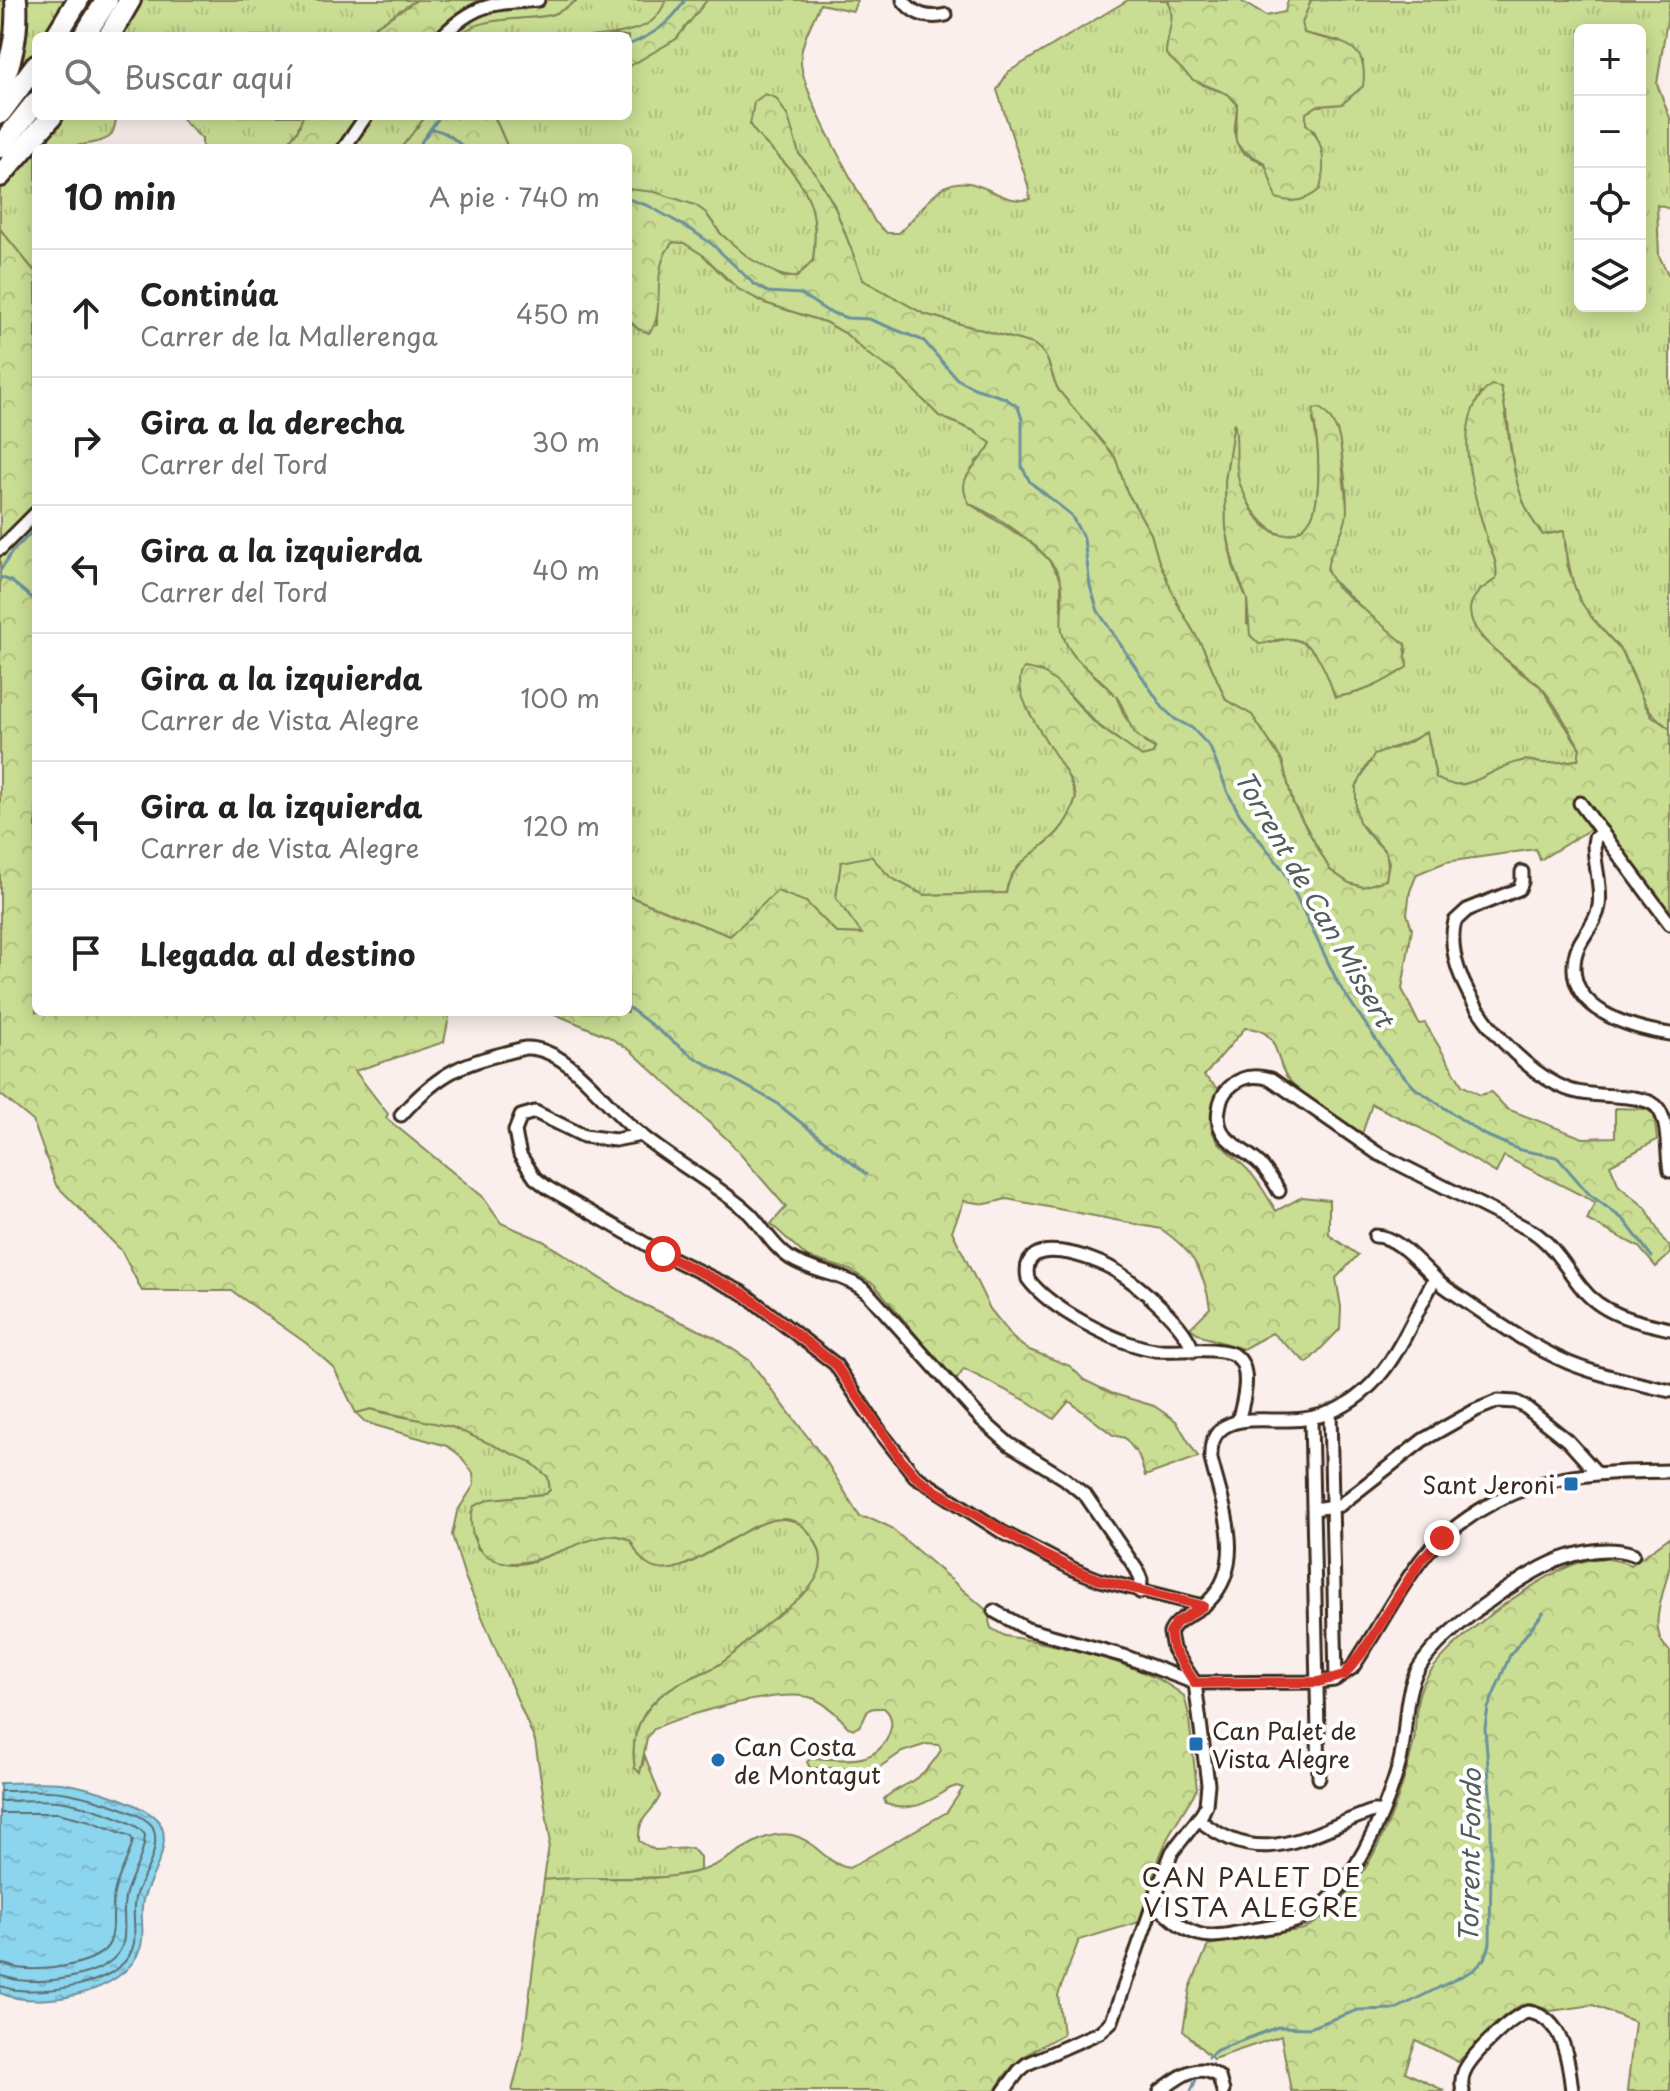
<!DOCTYPE html>
<html lang="es">
<meta charset="utf-8">
<style>
body{margin:0;font-family:"Playpen Sans",sans-serif;background:#f2f2f2;color:#222}
.controls{position:absolute;right:24px;top:24px;display:grid;overflow:hidden;border-radius:12px;box-shadow:0 4px 20px #0003}
.controls button{width:72px;height:72px;display:grid;place-items:center;padding:0;border:0;border-bottom:2px solid #e0e0e0;background:#fff;color:#222;font:40px sans-serif}
.stop{position:absolute;width:24px;height:24px;margin:-18px;border:6px solid #d93025;border-radius:50%;background:#fff}
.stop.end{background:#d93025;border-color:#fff;box-shadow:0 2px 8px #0008}
.list{margin:0;padding:0;list-style:none}
h2{display:flex;justify-content:space-between;align-items:center;height:104px;margin:0;padding:0 32px;font-size:34px}
h2 small{font-size:26px;font-weight:400;color:#767676}
.list li{display:grid;grid-template-columns:52px 1fr auto;gap:24px;align-items:center;box-sizing:border-box;height:128px;padding:0 32px;border-top:2px solid #e0e0e0}
.list b{display:block;font-size:30px;white-space:nowrap}
.list p{margin:0;font-size:26px;white-space:nowrap;color:#767676}
.list em{font-size:26px;font-style:normal;color:#767676}
.icon{flex:none;width:44px;height:44px;fill:none;stroke:currentColor;stroke-width:2;stroke-linecap:round;stroke-linejoin:round}
.map{position:relative;flex:none;width:1670px;height:2091px;overflow:hidden}
.search{position:absolute;background:#fff;box-shadow:0 4px 20px #0003;left:32px;top:32px;width:600px;height:88px;display:flex;align-items:center;gap:20px;box-sizing:border-box;padding:0 28px;border-radius:12px;color:#767676;font-size:30px}
.panel{position:absolute;background:#fff;box-shadow:0 4px 20px #0003;left:32px;top:144px;width:600px;height:872px;border-radius:12px}
.map>svg:first-child{display:block}
.grass{fill:url(#grass-tufts);stroke:#828458;stroke-width:2;fill-rule:evenodd}
.forest{fill:url(#forest-crowns);stroke:#828458;stroke-width:2}
.water{fill:url(#water-ripples);stroke:#6c919b;stroke-width:2}
.lines{fill:none;stroke-linecap:round;stroke-linejoin:round}
.shore{stroke:#5b6e71;stroke-width:2}
.stream{stroke:#6c919b;stroke-width:3}
.street-casing{stroke:#3b2a1e;stroke-width:17}
.highway-casing{stroke:#3b2a1e;stroke-width:26}
.street{stroke:#fff;stroke-width:11}
.highway{stroke:#fff;stroke-width:20}
.route{stroke:#d93025;stroke-width:10}
.poi-dot{fill:#1f6fb2;stroke:#fff;stroke-width:3}
.labels{text-anchor:middle;dominant-baseline:central;stroke-width:8;stroke-linejoin:round;paint-order:stroke}
.poi-label{font-size:24px;fill:#3b2a1e;stroke:#fff;text-anchor:start}
.water-label{font-size:26px;font-style:italic;fill:#535d5c;stroke:#fff}
.neighbourhood-label{font-size:26px;letter-spacing:2px;fill:#3b2a1e;stroke:#fff}
</style>
<div class="map">
<svg width="1670" height="2091" viewBox="0 0 1670 2091">
<defs>
<pattern id="grass-tufts" width="24" height="20" patternUnits="userSpaceOnUse" patternTransform="scale(2)"><rect width="24" height="20" fill="#cade93"/><path d="M3 7l-1-3M5 7V3M7 7l1-3M15 17l-1-3M17 17v-4M19 17l1-3" fill="none" stroke="#aebf7e"/></pattern>
<pattern id="forest-crowns" width="20" height="18" patternUnits="userSpaceOnUse" patternTransform="scale(2)"><rect width="20" height="18" fill="#cade93"/><path d="M2 6a3 3 0 1 1 6 0M12 15a3 3 0 1 1 6 0" fill="none" stroke="#aebf7e"/></pattern>
<pattern id="water-ripples" width="26" height="14" patternUnits="userSpaceOnUse" patternTransform="scale(2)"><rect width="26" height="14" fill="#8cd5ee"/><path d="M2 4q2-2 4 0t4 0M15 11q2-2 4 0t4 0" fill="none" stroke="#7ab7cc"/></pattern>
</defs>
<rect width="100%" height="100%" fill="#faefec"/>
<filter id="ink" filterUnits="userSpaceOnUse"><feTurbulence type="fractalNoise" baseFrequency=".0125" numOctaves="2"/><feDisplacementMap in="SourceGraphic" scale="16" xChannelSelector="R" yChannelSelector="G"/><feConvolveMatrix kernelMatrix="1 2 1 2 8 2 1 2 1" color-interpolation-filters="sRGB"/></filter>
<g filter="url(#ink)">
<!-- grass -->
<g class="grass">
<path d="M0 0H416L361 36H36V116H117C115 122 115 130 111 135 104 146 50 148 36 148V273L0 229Z"/>
<path d="M578 0H666C663 8 660 16 653 21 622 46 502 36 459 36 479 15 524 21 550 15 560 13 569 5 578 0Z"/>
<path d="M707 0H857L853 11 820 4C813 21 802 40 801 57 797 87 858 190 875 222L887 233H899C912 222 932 193 944 187 978 170 997 206 1030 199L1028 185 997 90 1008 72 1128 0H1168L1173 20 1166 54 1203 85 1228 94 1237 104C1237 117 1232 131 1237 143 1245 165 1268 150 1272 185L1323 153 1315 132 1306 124V113L1317 106 1342 104 1363 86V61L1338 41 1304 33 1302 23 1311 0H1670L1657 84 1670 118V209L1657 205 1659 256 1670 278V729C1635 702 1643 692 1625 657 1617 643 1603 631 1592 619 1569 589 1570 565 1563 531L1543 535C1513 499 1512 457 1507 413L1481 393C1456 435 1473 488 1485 532 1489 550 1499 560 1496 579L1478 592 1481 637 1518 671 1541 687 1580 749 1578 760C1566 761 1552 764 1541 763 1533 762 1530 759 1522 761 1491 766 1469 798 1436 778L1427 732C1420 735 1413 740 1405 743 1375 755 1364 757 1358 793 1357 803 1355 813 1360 823 1374 849 1394 842 1386 880L1363 887 1349 883 1330 870 1293 803 1282 761 1252 715 1226 700 1203 648 1178 605 1158 559 1151 534 1127 492 1115 458 1059 391C1048 372 1053 357 1033 344L924 314 863 280 834 205 815 173 799 154 788 117 776 98 750 125C759 139 769 146 780 158 812 191 819 215 813 260L797 277C770 277 740 254 721 234 716 228 712 220 706 214 691 200 648 192 628 189V148H508L494 116H628V67L676 39ZM1580 30H1640V306H1580ZM1313 420 1337 430C1341 445 1349 498 1346 511 1341 532 1322 555 1329 577L1387 631 1405 644 1407 667C1383 683 1364 693 1335 697 1325 666 1312 627 1271 643L1247 624V599L1233 566 1226 528 1225 481 1234 424C1235 442 1234 462 1238 479 1244 503 1277 555 1305 527 1324 509 1319 444 1313 420Z"/>
<polygon points="179,116 303,116 298,130 284,148 202,148 202,139"/>
<polygon points="374,116 426,116 401,148 352,148"/>
<path d="M673 242 684 243 703 255 727 280 765 303 825 322 845 333 868 354 897 373 939 416 972 430 991 443 986 454 976 461 970 504 1031 542 1048 559 1061 580V609L1074 656 1116 696 1125 717 1145 743 1155 748 1153 754 1142 757 1097 724 1070 695 1039 671 1020 690 1048 744 1065 767 1076 798C1073 809 1066 823 1058 832 1039 853 1010 862 1006 893L924 895 891 878 841 863 836 898 863 934 837 933 806 902 730 936 628 896V319L638 329 657 325C657 298 654 262 673 242Z"/>
<path d="M371 1409C392 1416 412 1418 433 1422 467 1429 524 1452 548 1477L550 1490 546 1494 501 1498 472 1534 478 1549C487 1554 496 1560 506 1563 541 1572 601 1519 631 1541 636 1550 639 1559 649 1565 695 1595 781 1464 818 1547 835 1582 785 1609 764 1626 750 1638 738 1652 723 1662 711 1671 697 1674 684 1681 648 1698 628 1728 635 1768L642 1767 645 1756 660 1796C651 1816 638 1814 639 1841L655 1850 692 1848 700 1857V1871L669 1877 544 1880 550 1838 535 1741 465 1577 452 1535 457 1512 474 1485 473 1473 457 1453 447 1446 374 1425 364 1421 356 1413Z"/>
</g>
<!-- forest -->
<g class="forest">
<path d="M417 0H578C569 5 560 13 550 15 524 21 479 15 459 36H361Z"/>
<path d="M666 0H707L676 39 628 67V36H608C636 29 655 29 666 0Z"/>
<path d="M1168 0H1239L1266 16 1285 12 1288 0H1311L1302 23 1304 33C1338 43 1370 40 1363 86L1342 104 1317 106 1306 113V124C1325 141 1326 164 1320 189 1307 201 1293 204 1276 198L1265 163C1224 141 1238 145 1237 104L1228 94 1193 80 1166 54C1166 34 1177 19 1168 0Z"/>
<path d="M765 94 776 98 788 117 799 154 815 173 834 205 863 280 924 314 1033 344C1053 357 1048 372 1059 391L1115 457 1127 492 1151 534 1158 559 1178 605 1203 648 1226 700 1252 715 1282 761 1293 804 1330 870 1349 883 1363 887 1386 880 1389 862 1385 851 1359 822 1356 810V787L1374 755 1408 743 1427 732 1436 778C1469 798 1491 766 1522 761 1530 759 1533 762 1541 763 1552 764 1566 761 1578 760L1580 748C1570 731 1554 700 1540 686 1522 669 1447 627 1477 594 1481 588 1490 584 1496 579 1499 560 1489 550 1485 532 1473 489 1449 418 1491 385L1501 387C1512 438 1508 493 1543 535L1564 531 1567 565 1579 599 1592 618 1623 653 1645 705 1652 716 1670 729V912L1602 822 1540 860 1536 849 1446 862 1417 874 1410 891 1407 914 1412 929 1402 989 1419 1024 1425 1023 1462 1085 1480 1095 1491 1092 1507 1109 1583 1138 1615 1137V1108L1647 1109 1654 1115 1657 1140 1610 1165 1619 1186 1646 1208 1662 1238 1670 1247V1254L1656 1267 1639 1247 1587 1220 1595 1202 1504 1156 1496 1173 1420 1128 1372 1104 1362 1134C1338 1118 1311 1102 1290 1081 1272 1062 1284 1029 1245 1028L1204 1076 1220 1090C1199 1137 1217 1139 1247 1169 1259 1181 1267 1196 1276 1211L1302 1197 1329 1200V1235L1358 1255 1336 1278 1341 1307 1340 1329 1307 1363 1272 1333 1243 1349 1204 1337 1190 1328 1210 1308C1205 1271 1191 1249 1161 1229L1007 1199 986 1204 964 1201 952 1231 990 1309 1015 1340 1027 1349 1070 1366 1084 1380 1111 1393 1154 1406 1176 1421 1198 1457 1145 1476 1139 1456 1125 1438 1113 1435 1069 1401 1054 1419 1027 1401 964 1369 955 1382 875 1285 850 1270 807 1257 771 1224 786 1207 728 1140 630 1050 607 1036 550 1012H628V896L730 936 777 891 806 902 837 933 862 934 836 898 841 862 871 856 891 878 924 895 1006 893C1011 861 1039 853 1058 832 1066 823 1073 809 1076 798 1071 763 1003 699 1024 668 1057 670 1074 704 1096 724 1111 736 1127 745 1142 757L1153 754 1155 748C1122 730 1133 719 1116 696 1101 676 1077 666 1066 643 1056 623 1066 603 1061 582 1055 552 997 516 970 504 951 476 982 465 991 443L972 430 939 416 897 373 868 354 845 333 825 322 765 303 738 289 703 255 684 243 673 242C648 269 668 311 649 333L638 329 628 319V189L655 192 695 205 705 212 720 233 749 258 783 277H797L813 261C819 215 812 191 780 158 769 146 759 139 750 125L754 102Z"/>
<polygon points="303,116 374,116 352,148 284,148 298,130"/>
<polygon points="426,116 494,116 508,148 401,148"/>
<path d="M0 229 36 273V1012H450L444 1042 355 1071 388 1114 386 1118 482 1196 501 1223 543 1241 636 1301 714 1337 749 1360 826 1461 860 1517 873 1519 890 1527 991 1614 989 1621 991 1628 1005 1636C1058 1645 1142 1662 1184 1696L1188 1711 1197 1789 1170 1833 1160 1856 1139 1922 1079 1940 1058 1995 1063 2034C1032 2052 1013 2057 995 2091H512L523 2047 544 1880C596 1874 652 1885 703 1870 732 1861 759 1829 792 1835 814 1839 826 1864 849 1868L947 1812 963 1788 957 1786 951 1788C930 1801 911 1814 886 1804L884 1799C890 1792 899 1789 907 1784 923 1775 932 1765 941 1750L939 1745 927 1744 902 1752 878 1768H810L807 1762 811 1758C840 1759 879 1768 890 1731 893 1722 891 1714 884 1708 862 1707 870 1712 860 1726L854 1729 848 1727C840 1717 827 1705 815 1699 786 1686 683 1714 654 1729L647 1738 640 1773 635 1768C628 1729 648 1698 684 1681 697 1675 711 1671 723 1662 738 1652 750 1638 764 1626 784 1609 834 1582 818 1547 781 1464 694 1595 648 1565 639 1559 636 1550 631 1541 598 1518 536 1579 493 1559 484 1555 479 1551 476 1542 471 1531 469 1518 474 1506L490 1499 546 1494 550 1490 548 1477 531 1462 452 1427 371 1409 356 1413 334 1368 306 1343 232 1291H142L121 1250 56 1185 33 1121 0 1094Z"/>
<path d="M1320 408C1344 426 1341 455 1344 482 1345 494 1349 507 1346 519 1342 538 1328 551 1327 571L1336 586 1405 644 1407 667C1383 683 1364 693 1335 697 1327 674 1316 636 1284 639 1276 639 1268 644 1259 644L1250 635 1247 599 1234 566 1226 528 1225 481 1234 422C1240 444 1232 469 1242 489 1247 501 1255 517 1265 526 1285 545 1310 530 1315 507 1320 485 1319 455 1316 433 1315 424 1312 418 1314 409Z"/>
<path d="M1670 1537C1670 1546 1670 1555 1670 1564 1666 1590 1644 1631 1670 1651V2091H1627L1635 2022 1593 2005 1551 2011 1531 2004 1521 2005 1504 2016 1458 2062 1416 2040 1405 2072 1445 2091H1291L1281 2036 1213 2059 1183 2031 1190 1988 1208 1945 1304 1929C1365 1899 1399 1807 1413 1745 1417 1728 1414 1708 1420 1691 1433 1649 1537 1576 1578 1563 1598 1556 1613 1558 1631 1565Z"/>
</g>
<!-- water -->
<path class="water" d="M0 1783C20 1783 41 1781 61 1783 84 1786 158 1805 163 1830 168 1855 149 1878 143 1900 139 1916 146 1934 140 1949 124 1994 39 2010 0 1993Z"/>
<g class="lines">
<!-- shore -->
<g class="shore">
<path d="M0 1791C20 1791 41 1789 61 1792 79 1794 150 1812 154 1830 160 1852 143 1875 136 1894 131 1910 136 1927 134 1943 126 1985 51 1993 18 1990 12 1990 6 1987 0 1986"/>
<path d="M0 1801C19 1801 39 1799 58 1801 76 1803 136 1819 145 1835 144 1857 132 1873 126 1893 121 1909 127 1927 123 1943 114 1977 46 1984 18 1980 12 1979 7 1977 0 1976"/>
<path d="M0 1813H58L90 1821 130 1836 133 1840C129 1859 118 1874 114 1893 111 1908 116 1928 110 1942 100 1966 40 1972 18 1968 12 1967 7 1964 0 1964"/>
</g>
<!-- stream -->
<g class="stream">
<path d="M628 45C653 35 671 23 685 0"/>
<path d="M430 129C444 130 454 138 464 148"/>
<polyline points="417,148 440,116"/>
<polyline points="628,199 649,206 693,231 712,244 754,284 768,292 801,294 827,311 847,318 869,319 924,341 957,379 974,388 1005,398 1018,407 1022,419 1022,467 1030,482 1071,515 1084,539 1090,586 1098,611 1163,708 1175,719 1192,728 1210,747 1228,793 1240,815 1284,871 1339,985 1392,1063 1415,1088 1483,1134 1520,1150 1557,1157 1589,1194 1624,1220 1652,1257"/>
<polyline points="0,571 12,552 36,528"/>
<polyline points="0,577 11,581 36,601"/>
<polyline points="628,1007 692,1056 775,1102 866,1174"/>
<polyline points="1208,2057 1217,2050 1278,2027 1309,2028 1358,2010 1396,2009 1474,1970 1485,1959 1490,1944 1491,1863 1491,1805 1485,1728 1488,1708 1510,1655 1543,1613"/>
<polyline points="1191,2091 1197,2077"/>
</g>
<!-- street casing -->
<g class="street-casing">
<g id="street">
<path d="M903 0C914 15 928 19 946 15"/>
<path d="M442 36C477 2 493 4 538 0"/>
<polyline points="344,148 366,116"/>
<polyline points="0,549 36,513"/>
<polyline points="1580,803 1670,924"/>
<path d="M1602 832 1595 838 1594 844C1594 864 1602 886 1599 906 1596 926 1578 938 1575 957 1565 1010 1631 1028 1670 1034"/>
<path d="M1522 872V882L1519 889 1467 910 1455 921C1439 981 1515 1069 1567 1089 1591 1099 1640 1092 1656 1106 1670 1120 1666 1153 1670 1171"/>
<path d="M401 1115C443 1068 465 1063 525 1048 567 1046 605 1105 635 1130 671 1161 714 1182 749 1213 763 1227 773 1247 790 1258 815 1274 843 1272 868 1293L982 1420 1009 1444 1064 1478 1086 1496 1137 1570 1141 1580 1140 1592"/>
<polyline points="641,1135 615,1140 584,1136 535,1112 521,1116 515,1131 517,1142 520,1155 535,1178 548,1188 663,1254 743,1293 835,1364 881,1433 915,1476 1002,1532 1073,1569 1100,1580 1203,1606"/>
<path d="M1279 1191C1274 1182 1268 1173 1261 1165 1243 1147 1213 1140 1219 1109 1220 1101 1224 1092 1230 1087 1242 1075 1256 1075 1271 1079L1377 1153 1532 1231C1554 1245 1565 1267 1581 1287 1602 1315 1638 1322 1670 1329"/>
<path d="M1375 1236C1402 1236 1427 1275 1448 1289 1487 1315 1525 1344 1569 1363 1601 1376 1637 1383 1670 1391"/>
<path d="M1193 1351C1186 1325 1139 1285 1116 1271 1096 1258 1018 1230 1028 1279 1050 1309 1119 1345 1156 1350 1176 1352 1220 1345 1236 1356 1253 1369 1243 1404 1238 1421"/>
<polyline points="1330,1412 1336,1679"/>
<polyline points="1311,1418 1319,1778"/>
<polyline points="1314,1509 1340,1505 1423,1440 1476,1410 1498,1401 1516,1402 1524,1406 1568,1441 1596,1472"/>
<path d="M994 1611 1027 1629 1124 1656 1195 1683 1318 1682 1334 1680 1352 1668C1376 1633 1395 1594 1421 1560 1432 1545 1447 1534 1461 1523 1526 1474 1592 1472 1670 1471"/>
<path d="M1198 1819C1262 1872 1307 1834 1373 1811H1382"/>
<path d="M1153 1904C1169 1913 1179 1929 1198 1934 1214 1939 1235 1933 1252 1930 1269 1927 1289 1925 1305 1917 1352 1894 1385 1813 1399 1765 1407 1736 1403 1703 1415 1675 1433 1636 1521 1574 1561 1559 1584 1551 1609 1546 1633 1554"/>
<path d="M1004 2091 1019 2071 1027 2064 1100 2032 1112 2021 1166 1867 1172 1852 1202 1814 1206 1805 1208 1784 1195 1683 1173 1649 1170 1633C1176 1618 1196 1613 1208 1602 1248 1563 1222 1505 1211 1459 1208 1411 1257 1421 1289 1420 1304 1420 1318 1417 1331 1412 1389 1388 1406 1330 1434 1280"/>
<path d="M1160 2091C1178 2078 1197 2060 1219 2077L1223 2091"/>
<path d="M1463 2091C1461 2084 1461 2079 1464 2072 1470 2057 1512 2015 1528 2012 1564 2017 1569 2063 1572 2091"/>
</g>
</g>
<!-- highway casing -->
<g class="highway-casing">
<g id="highway">
<polyline points="56,36 78,0"/>
<polyline points="84,36 107,0"/>
<polyline points="109,36 130,0"/>
<path d="M0 87C13 59 18 30 16 0"/>
<polyline points="0,113 36,65"/>
<polyline points="0,147 36,102"/>
<polyline points="0,176 52,116"/>
</g>
</g>
<!-- street -->
<use href="#street" class="street"/>
<!-- highway -->
<use href="#highway" class="highway"/>
</g>
</g>
<g class="lines" filter="url(#ink)">
<!-- route -->
<polyline class="route" points="663,1254 743,1293 835,1364 901,1460 915,1476 936,1491 1040,1553 1073,1569 1100,1580 1203,1606 1176,1623 1170,1633 1173,1649 1195,1683 1318,1682 1344,1675 1362,1653 1421,1560 1442,1538"/>
</g>
<!-- markers -->
<g class="poi-dot">
<rect x="1563" y="1476" width="16" height="16" rx="4"/>
<rect x="1188" y="1736" width="16" height="16" rx="4"/>
<circle cx="718" cy="1760" r="8"/>
</g>
<g class="labels">
<!-- poi labels -->
<g class="poi-label">
<text x="1555" y="1484" text-anchor="end">Sant Jeroni</text>
<text x="1212" y="1730">Can Palet de<tspan x="1212" dy="28">Vista Alegre</tspan></text>
<text x="734" y="1746">Can Costa<tspan x="734" dy="28">de Montagut</tspan></text>
</g>
<!-- water labels -->
<g class="water-label">
<text transform="translate(1315 898) rotate(60)">Torrent de Can Missert</text>
<text transform="translate(1469 1856) rotate(-89)">Torrent Fondo</text>
</g>
<!-- neighbourhood labels -->
<g class="neighbourhood-label">
<text x="1252" y="1876">CAN PALET DE<tspan x="1252" dy="30">VISTA ALEGRE</tspan></text>
</g>
</g>
</svg>
<div class="controls">
<button>+</button>
<button>−</button>
<button><svg class="icon" aria-label="locate" viewBox="0 0 24 24"><circle cx="12" cy="12" r="6"/><path d="M12 2v4M12 18v4M2 12h4M18 12h4"/></svg></button>
<button><svg class="icon" aria-label="layers" viewBox="0 0 24 24"><path d="M12 4l9 5-9 5-9-5zM3 14l9 5 9-5"/></svg></button>
</div>
<div class="stop" style="left:663px;top:1254px"></div>
<div class="stop end" style="left:1442px;top:1538px"></div>
<div class="search"><svg class="icon" aria-label="search" viewBox="0 0 24 24"><circle cx="10" cy="10" r="6"/><path d="M15 15l6 6"/></svg>Buscar aquí</div>
<section class="panel">
<h2>10 min<small>A pie · 740 m</small></h2>
<ul class="list">
<li><svg class="icon" aria-label="ahead" viewBox="0 0 24 24"><path d="M12 20V5M6 11l6-6 6 6"/></svg><div><b>Continúa</b><p>Carrer de la Mallerenga</p></div><em>450 m</em></li>
<li><svg class="icon" aria-label="right" viewBox="0 0 24 24"><path d="M7 20v-9h11M14 6l5 5-5 5"/></svg><div><b>Gira a la derecha</b><p>Carrer del Tord</p></div><em>30 m</em></li>
<li><svg class="icon" aria-label="left" viewBox="0 0 24 24"><path d="M17 20v-9H6M10 6l-5 5 5 5"/></svg><div><b>Gira a la izquierda</b><p>Carrer del Tord</p></div><em>40 m</em></li>
<li><svg class="icon" aria-label="left" viewBox="0 0 24 24"><path d="M17 20v-9H6M10 6l-5 5 5 5"/></svg><div><b>Gira a la izquierda</b><p>Carrer de Vista Alegre</p></div><em>100 m</em></li>
<li><svg class="icon" aria-label="left" viewBox="0 0 24 24"><path d="M17 20v-9H6M10 6l-5 5 5 5"/></svg><div><b>Gira a la izquierda</b><p>Carrer de Vista Alegre</p></div><em>120 m</em></li>
<li><svg class="icon" aria-label="arrive" viewBox="0 0 24 24"><path d="M6 21V4h12l-3 4 3 4H6"/></svg><div><b>Llegada al destino</b></div></li>
</ul>
</section>
</div>
